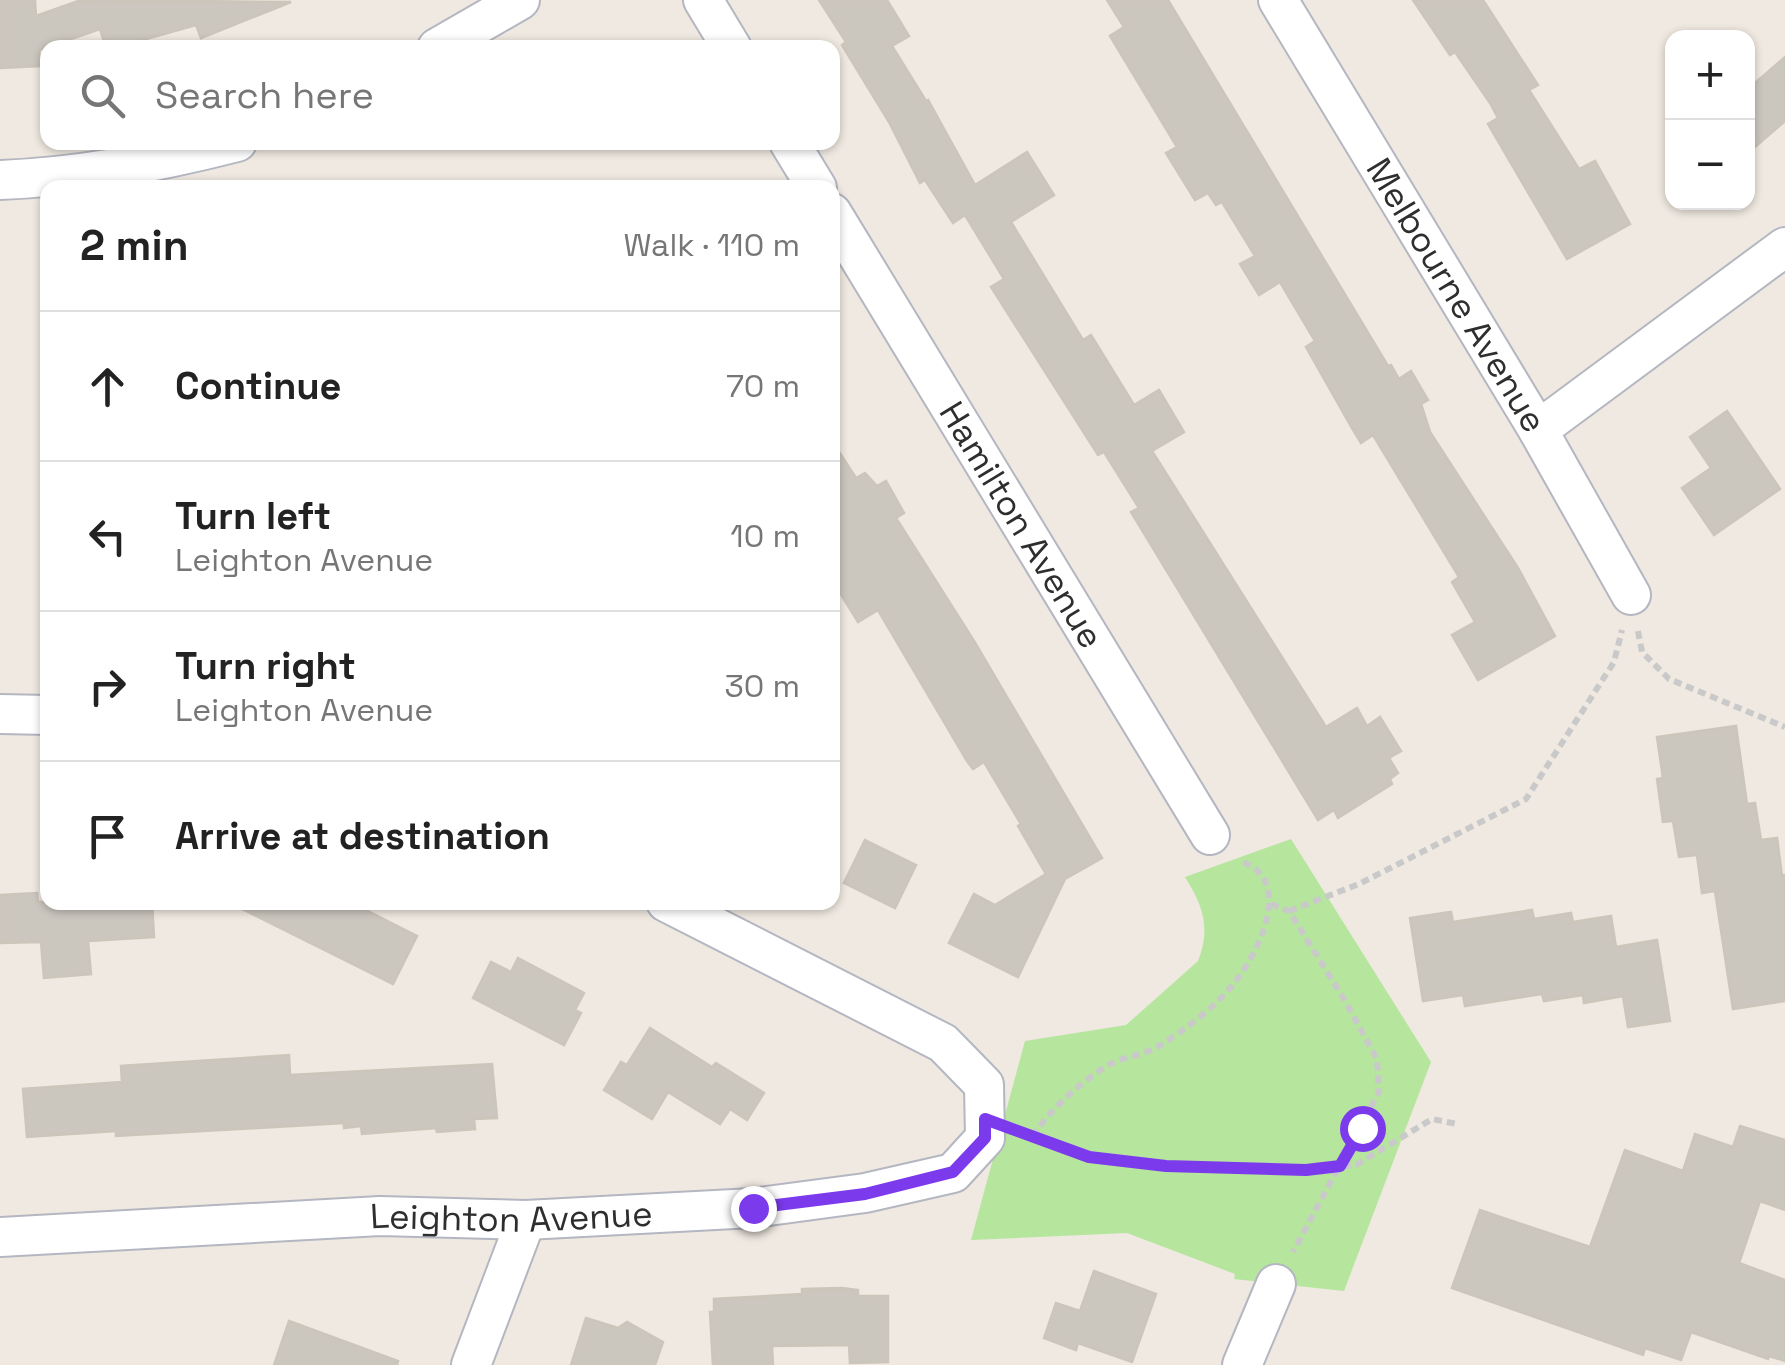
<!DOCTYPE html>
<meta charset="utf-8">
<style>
body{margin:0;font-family:"Space Grotesk",sans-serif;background:#f2f2f2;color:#222}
.controls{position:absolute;right:30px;top:30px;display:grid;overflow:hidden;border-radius:20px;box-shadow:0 2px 8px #0004}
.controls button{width:90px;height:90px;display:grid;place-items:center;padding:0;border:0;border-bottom:2px solid #e0e0e0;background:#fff;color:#222;font:50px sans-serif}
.stop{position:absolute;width:30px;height:30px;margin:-22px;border:8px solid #7c3aed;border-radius:50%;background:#fff}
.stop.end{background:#7c3aed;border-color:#fff;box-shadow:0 2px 10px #0008}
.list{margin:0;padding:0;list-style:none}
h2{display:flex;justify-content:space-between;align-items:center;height:130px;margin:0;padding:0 40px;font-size:42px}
h2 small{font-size:32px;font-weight:400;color:#767676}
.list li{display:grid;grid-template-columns:65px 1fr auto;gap:30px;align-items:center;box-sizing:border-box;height:150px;padding:0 40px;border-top:2px solid #e0e0e0}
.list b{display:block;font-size:38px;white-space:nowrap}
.list p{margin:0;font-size:32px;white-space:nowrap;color:#767676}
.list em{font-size:32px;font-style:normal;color:#767676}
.icon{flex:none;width:55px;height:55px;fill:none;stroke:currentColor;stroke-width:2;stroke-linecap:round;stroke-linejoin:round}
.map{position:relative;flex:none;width:1785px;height:1365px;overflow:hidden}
.search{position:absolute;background:#fff;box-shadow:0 2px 8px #0004;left:40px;top:40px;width:800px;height:110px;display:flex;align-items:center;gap:25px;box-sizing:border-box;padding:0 35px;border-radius:20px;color:#767676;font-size:38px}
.panel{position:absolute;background:#fff;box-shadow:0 2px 8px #0004;left:40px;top:180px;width:800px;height:730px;border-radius:20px}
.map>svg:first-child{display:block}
.green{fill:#b6e59e}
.building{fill:#cbc7bf;stroke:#cbc5ba;stroke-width:2.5}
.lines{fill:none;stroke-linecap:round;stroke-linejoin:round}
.street-casing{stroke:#b4b7c1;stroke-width:42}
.path{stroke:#c9c9c9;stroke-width:6;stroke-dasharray:8 5;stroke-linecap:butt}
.street{stroke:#fff;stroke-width:38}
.route{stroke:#7c3aed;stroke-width:12}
.labels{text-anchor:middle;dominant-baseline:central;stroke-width:8;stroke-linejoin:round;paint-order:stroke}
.street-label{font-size:35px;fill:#2e2e2e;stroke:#fff}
</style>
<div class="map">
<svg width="1785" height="1365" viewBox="0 0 1785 1365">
<rect width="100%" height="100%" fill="#efe9e1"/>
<!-- green -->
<path class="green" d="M1291 839 1431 1062 1344 1291 1234 1279 1235 1274 1127 1233 971 1240 1025 1041 1126 1025 1198 961C1211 928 1203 906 1185 877Z"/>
<!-- building -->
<g class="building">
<polygon points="0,0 35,0 36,16 81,0 291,2 201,38 196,25 139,41 141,48 106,48 100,29 39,50 40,66 0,68"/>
<polygon points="819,0 887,0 909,36 892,46 926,101 928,100 975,185 1027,152 1054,195 1011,222 1083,340 1091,335 1134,405 1159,390 1184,432 1152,451 1326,727 1357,708 1367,726 1380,717 1401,751 1389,758 1398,773 1390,779 1392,784 1338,818 1334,810 1318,820 1131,512 1139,508 1104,452 1098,455 991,287 1004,279 965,215 953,223 925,180 920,183 889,122 842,45 846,42"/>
<polygon points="1107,0 1168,0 1388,366 1391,365 1399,379 1411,371 1428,400 1421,404 1430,432 1518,568 1555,636 1478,680 1452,635 1475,622 1452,582 1459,577 1373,435 1361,443 1352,428 1306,347 1315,341 1280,282 1259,295 1240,264 1255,256 1222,202 1216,205 1208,193 1195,200 1166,153 1177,147 1110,36 1124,27"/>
<polygon points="1413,0 1483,0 1538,85 1529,90 1579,169 1595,161 1630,224 1567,259 1488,124 1498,118 1490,103 1455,52 1450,55"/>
<polygon points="1785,57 1785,121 1748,153 1748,89"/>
<polygon points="1727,411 1780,489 1714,535 1682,488 1711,468 1690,437"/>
<polygon points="832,441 856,478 865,473 877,486 886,481 904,513 896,518 974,641 1102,858 1065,879 1018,977 949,943 974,894 995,905 1046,874 1018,826 1021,824 984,762 973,769 967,761 878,610 858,622 832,580"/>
<polygon points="1736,726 1747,804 1755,803 1761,840 1777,838 1782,876 1785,875 1785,1001 1733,1009 1715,891 1702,893 1697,855 1679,857 1673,821 1663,822 1657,779 1663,778 1657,737"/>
<polygon points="865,840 916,865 895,908 844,883"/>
<polygon points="37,893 38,902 152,902 154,937 88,941 91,974 44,978 41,942 0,943 0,895"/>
<polygon points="228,902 350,902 417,936 393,984"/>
<polygon points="1532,910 1534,919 1571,913 1573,922 1611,916 1616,947 1657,940 1670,1021 1628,1027 1623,996 1584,1003 1583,995 1544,1001 1542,994 1465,1006 1463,995 1423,1001 1410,918 1451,912 1453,922"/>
<polygon points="518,958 584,993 575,1010 581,1013 564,1045 473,998 491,962 511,972"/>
<polygon points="650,1028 712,1067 716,1063 764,1093 747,1120 730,1109 720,1124 668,1092 652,1119 604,1090 621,1062 627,1065"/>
<polygon points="289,1055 290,1075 492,1064 497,1118 474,1119 475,1129 437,1132 436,1128 362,1134 361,1126 344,1128 344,1123 116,1136 116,1131 27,1137 23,1089 122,1082 121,1066"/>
<polygon points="1740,1126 1785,1140 1785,1210 1760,1201 1739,1263 1785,1280 1785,1361 1769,1356 1768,1359 1691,1332 1681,1360 1645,1348 1643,1355 1452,1288 1480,1210 1590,1247 1625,1150 1683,1171 1695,1134 1733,1147"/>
<polygon points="1094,1271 1156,1294 1132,1362 1078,1343 1076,1350 1044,1338 1056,1303 1080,1311"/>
<polygon points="842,1288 858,1290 858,1296 888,1296 888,1362 850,1363 849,1345 772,1346 773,1365 713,1365 710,1312 714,1312 714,1299 802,1294 802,1289"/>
<polygon points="586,1318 618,1328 627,1322 663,1342 655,1365 571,1365"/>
<polygon points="289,1321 398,1361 397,1365 274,1365"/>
</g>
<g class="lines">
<!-- street casing -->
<g class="street-casing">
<g id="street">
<polyline points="703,0 732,48"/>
<path id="s1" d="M1278 0 1538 430 1631 595"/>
<polyline points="437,48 520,0"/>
<polyline points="789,142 817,188"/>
<path d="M0 180C81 177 159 162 237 142"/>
<path id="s2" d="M832 213 1210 835"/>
<polyline points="1538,430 1785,247"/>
<polyline points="0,714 48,715"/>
<path id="s3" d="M0 1237 380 1216 526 1220 753 1208 865 1193 953 1173 985 1138 984 1085 943 1043 666 902"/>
<polyline points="471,1365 526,1220"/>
<polyline points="1242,1365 1276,1284"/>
</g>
</g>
<!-- path -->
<g class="path">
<polyline points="1638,631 1642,652 1669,679 1785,727"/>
<polyline points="1271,904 1289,911 1344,999 1377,1059 1379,1092 1293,1252"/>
<polyline points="1289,911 1359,884 1526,799 1614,662 1622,630"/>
<polyline points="1023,1133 1089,1157 1166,1166 1307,1170 1356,1165 1432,1119 1457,1124"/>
<path d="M1032 1136C1052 1109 1077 1085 1105 1067 1122 1056 1145 1056 1162 1044 1189 1027 1219 1004 1238 978 1261 947 1294 877 1239 861"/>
</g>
<!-- street -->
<use href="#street" class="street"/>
</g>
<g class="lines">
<!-- route -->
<polyline class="route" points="753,1208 865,1194 953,1172 985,1138 985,1119 1089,1157 1166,1166 1306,1170 1340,1166 1362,1128"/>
</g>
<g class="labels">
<!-- street labels -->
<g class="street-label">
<text stroke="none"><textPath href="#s1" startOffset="345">Melbourne Avenue</textPath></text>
<text stroke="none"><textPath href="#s2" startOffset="365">Hamilton Avenue</textPath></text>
<text stroke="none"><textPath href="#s3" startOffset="512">Leighton Avenue</textPath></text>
</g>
</g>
</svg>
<div class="controls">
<button>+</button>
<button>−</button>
</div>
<div class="stop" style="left:1362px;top:1128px"></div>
<div class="stop end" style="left:753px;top:1208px"></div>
<div class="search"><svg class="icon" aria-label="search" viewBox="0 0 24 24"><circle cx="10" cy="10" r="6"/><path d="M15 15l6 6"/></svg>Search here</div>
<section class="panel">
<h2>2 min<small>Walk · 110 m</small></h2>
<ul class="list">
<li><svg class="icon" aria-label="ahead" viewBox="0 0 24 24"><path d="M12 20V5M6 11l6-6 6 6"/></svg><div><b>Continue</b></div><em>70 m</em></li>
<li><svg class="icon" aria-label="left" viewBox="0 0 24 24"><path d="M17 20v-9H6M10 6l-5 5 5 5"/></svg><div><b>Turn left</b><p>Leighton Avenue</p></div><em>10 m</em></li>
<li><svg class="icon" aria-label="right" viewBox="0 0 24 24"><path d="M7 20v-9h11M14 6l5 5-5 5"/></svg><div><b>Turn right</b><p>Leighton Avenue</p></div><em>30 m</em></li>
<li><svg class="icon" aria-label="arrive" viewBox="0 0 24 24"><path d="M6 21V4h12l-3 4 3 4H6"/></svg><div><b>Arrive at destination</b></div></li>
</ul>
</section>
</div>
